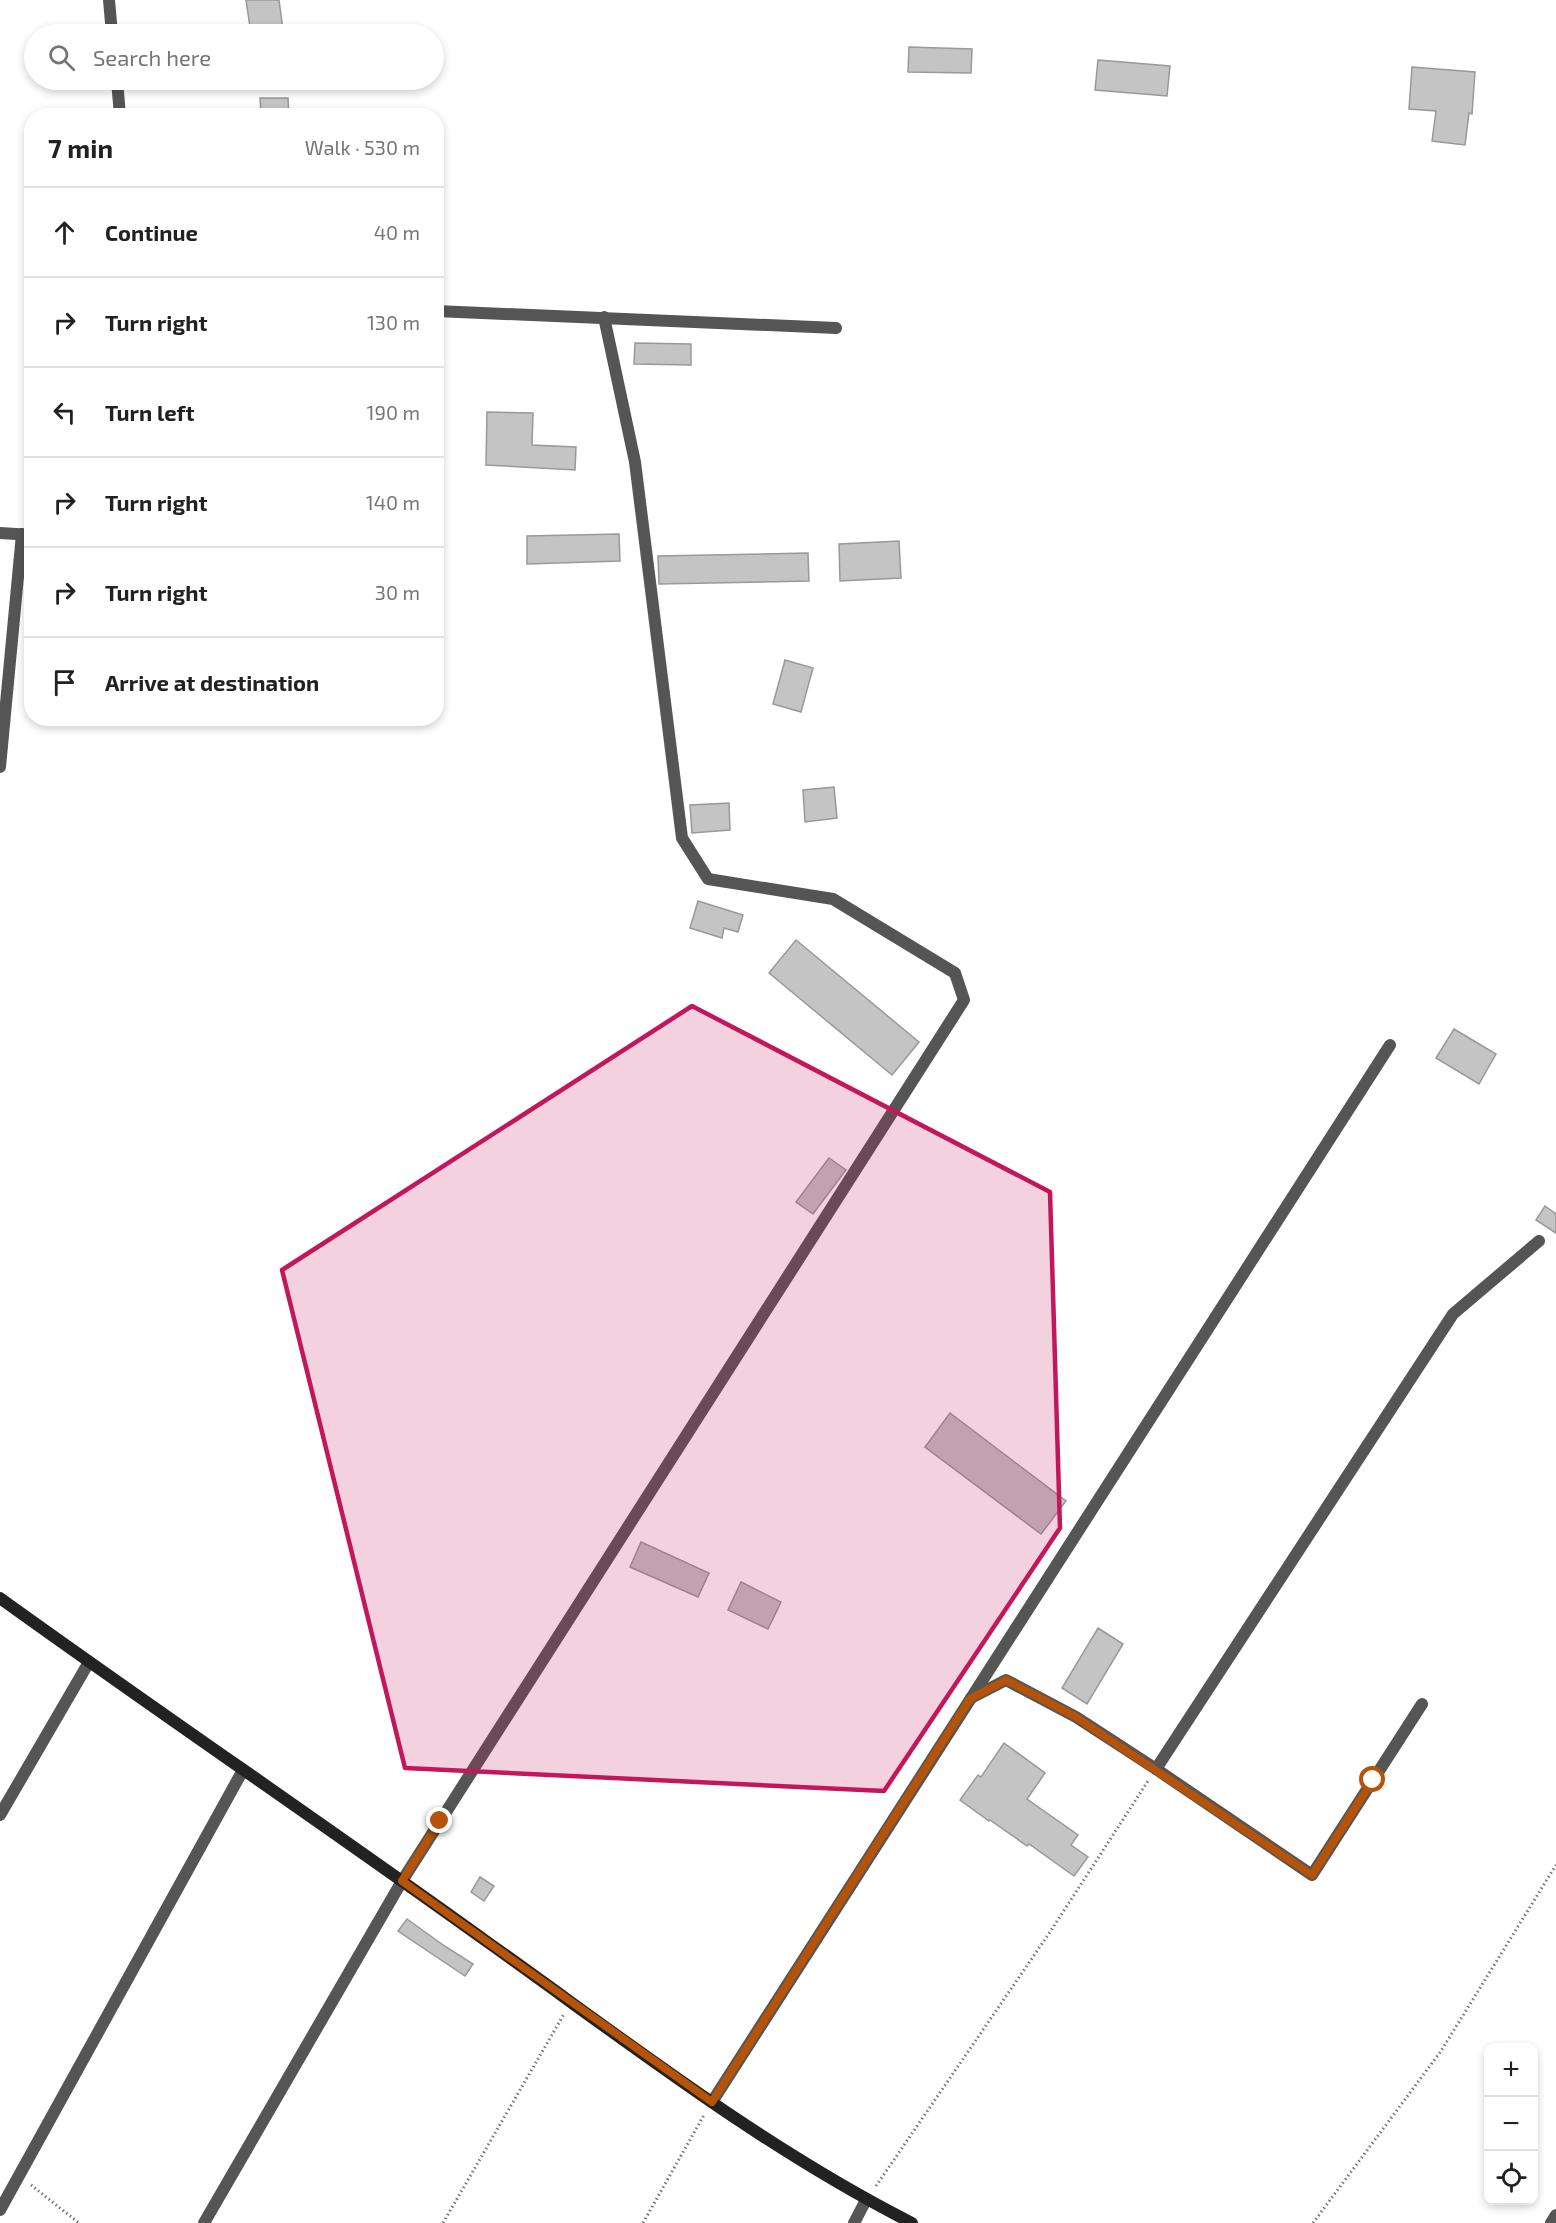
<!DOCTYPE html>
<meta charset="utf-8">
<style>
body{margin:0;font-family:"Exo 2",sans-serif;background:#f2f2f2;color:#202124}
.controls{position:absolute;right:18px;bottom:18px;display:grid;overflow:hidden;border-radius:12px;box-shadow:0 3px 9px #0003}
.controls button{width:54px;height:54px;display:grid;place-items:center;padding:0;border:0;border-bottom:2px solid #e0e0e0;background:#fff;color:#202124;font:30px sans-serif}
.stop{position:absolute;width:18px;height:18px;margin:-14px;border:4px solid #b45309;border-radius:50%;background:#fff}
.stop.end{background:#b45309;border-color:#fff;box-shadow:0 2px 6px #0008}
.list{margin:0;padding:0;list-style:none}
h2{display:flex;justify-content:space-between;align-items:center;height:78px;margin:0;padding:0 24px;font-size:26px}
h2 small{font-size:20px;font-weight:400;color:#757577}
.list li{display:grid;grid-template-columns:39px 1fr auto;gap:18px;align-items:center;box-sizing:border-box;height:90px;padding:0 24px;border-top:2px solid #e0e0e0}
.list b{display:block;font-size:22px;white-space:nowrap}
.list em{font-size:20px;font-style:normal;color:#757577}
.icon{flex:none;width:33px;height:33px;fill:none;stroke:currentColor;stroke-width:2;stroke-linecap:round;stroke-linejoin:round}
.map{position:relative;flex:none;width:1556px;height:2223px;overflow:hidden}
.search{position:absolute;background:#fff;box-shadow:0 3px 9px #0003;left:24px;top:24px;width:420px;height:66px;display:flex;align-items:center;gap:15px;box-sizing:border-box;padding:0 21px;border-radius:33px;color:#757577;font-size:22px}
.panel{position:absolute;background:#fff;box-shadow:0 3px 9px #0003;left:24px;top:108px;width:420px;height:618px;border-radius:24px}
.map>svg:first-child{display:block}
.building{fill:#c4c4c4;stroke:#999;stroke-width:1.5}
.lines{fill:none;stroke-linecap:round;stroke-linejoin:round}
.path{stroke:#777;stroke-width:3;stroke-dasharray:1.5 3;stroke-linecap:butt}
.street{stroke:#555;stroke-width:12}
.secondary{stroke:#222;stroke-width:12}
.route{stroke:#b45309;stroke-width:8}
.marked{fill:#c2185b;fill-opacity:0.2;stroke:#c2185b;stroke-width:4.5;stroke-linejoin:round}
</style>
<div class="map">
<svg width="1556" height="2223" viewBox="0 0 1556 2223">
<rect width="100%" height="100%" fill="#fff"/>
<!-- building -->
<g class="building">
<polygon points="246,0 279,0 283,30 251,34"/>
<polygon points="909,47 972,49 971,73 908,72"/>
<polygon points="1098,60 1170,66 1167,96 1095,90"/>
<polygon points="1412,67 1475,72 1472,114 1469,113 1465,145 1432,141 1436,111 1409,109"/>
<polygon points="260,98 288,98 289,116 261,116"/>
<polygon points="635,343 691,344 691,365 634,364"/>
<polygon points="487,412 533,413 532,445 576,447 575,470 486,465"/>
<polygon points="619,534 620,561 527,564 527,536"/>
<polygon points="899,541 901,578 840,581 839,544"/>
<polygon points="808,553 809,581 659,584 658,556"/>
<polygon points="785,660 813,668 801,712 773,704"/>
<polygon points="834,787 837,818 805,822 803,790"/>
<polygon points="729,803 730,830 692,833 690,805"/>
<polygon points="698,901 743,915 738,932 724,928 722,938 690,928"/>
<polygon points="796,940 919,1042 892,1075 769,973"/>
<polygon points="1454,1029 1496,1054 1479,1084 1436,1058"/>
<polygon points="829,1158 846,1170 813,1214 796,1202"/>
<polygon points="1545,1206 1556,1214 1556,1233 1536,1220"/>
<polygon points="950,1413 1066,1501 1041,1534 925,1447"/>
<polygon points="641,1542 709,1573 698,1597 630,1567"/>
<polygon points="741,1582 781,1602 768,1629 728,1610"/>
<polygon points="1098,1628 1123,1644 1087,1704 1062,1688"/>
<polygon points="1004,1743 1045,1773 1027,1799 1078,1835 1071,1845 1088,1857 1074,1876 1029,1844 1027,1846 990,1820 989,1821 960,1800 978,1775 981,1777"/>
<polygon points="480,1877 494,1886 484,1901 471,1892"/>
<polygon points="407,1919 446,1947 473,1964 465,1976 398,1931"/>
</g>
<g class="lines">
<!-- path -->
<g class="path">
<polyline points="31,2185 79,2223"/>
<polyline points="876,2186 1050,1932 1148,1781"/>
<polyline points="443,2223 564,2014"/>
<polyline points="643,2223 704,2115"/>
<polyline points="1313,2223 1441,2051 1556,1865"/>
</g>
<!-- street -->
<g class="street">
<polyline points="109,0 112,34"/>
<polyline points="117,80 120,116"/>
<polyline points="436,311 836,328"/>
<polyline points="0,533 32,535"/>
<polyline points="0,767 22,534"/>
<polyline points="971,1698 1006,1680 1076,1717 1156,1769 1453,1314 1539,1241"/>
<polyline points="1156,1769 1312,1875 1422,1704"/>
<polyline points="0,1815 89,1662"/>
<polyline points="712,2102 1390,1045"/>
<polyline points="0,2210 243,1770"/>
<polyline points="204,2223 402,1881 964,1000 955,973 833,899 708,879 682,838 635,462 604,317"/>
<polyline points="854,2223 866,2200"/>
<polyline points="1551,2223 1556,2215"/>
</g>
<!-- secondary -->
<path class="secondary" d="M0 1598C161 1714 325 1825 486 1941 624 2039 760 2146 912 2223"/>
</g>
<g class="lines">
<!-- route -->
<polyline class="route" points="440,1821 402,1881 712,2102 970,1699 1006,1680 1076,1717 1312,1875 1373,1780"/>
</g>
<!-- marked area -->
<path class="marked" d="M692 1006 1050 1192 1060 1528 884 1791 405 1768 282 1270Z"/>
</svg>
<div class="controls">
<button>+</button>
<button>−</button>
<button><svg class="icon" aria-label="locate" viewBox="0 0 24 24"><circle cx="12" cy="12" r="6"/><path d="M12 2v4M12 18v4M2 12h4M18 12h4"/></svg></button>
</div>
<div class="stop" style="left:1373px;top:1780px"></div>
<div class="stop end" style="left:440px;top:1821px"></div>
<div class="search"><svg class="icon" aria-label="search" viewBox="0 0 24 24"><circle cx="10" cy="10" r="6"/><path d="M15 15l6 6"/></svg>Search here</div>
<section class="panel">
<h2>7 min<small>Walk · 530 m</small></h2>
<ul class="list">
<li><svg class="icon" aria-label="ahead" viewBox="0 0 24 24"><path d="M12 20V5M6 11l6-6 6 6"/></svg><div><b>Continue</b></div><em>40 m</em></li>
<li><svg class="icon" aria-label="right" viewBox="0 0 24 24"><path d="M7 20v-9h11M14 6l5 5-5 5"/></svg><div><b>Turn right</b></div><em>130 m</em></li>
<li><svg class="icon" aria-label="left" viewBox="0 0 24 24"><path d="M17 20v-9H6M10 6l-5 5 5 5"/></svg><div><b>Turn left</b></div><em>190 m</em></li>
<li><svg class="icon" aria-label="right" viewBox="0 0 24 24"><path d="M7 20v-9h11M14 6l5 5-5 5"/></svg><div><b>Turn right</b></div><em>140 m</em></li>
<li><svg class="icon" aria-label="right" viewBox="0 0 24 24"><path d="M7 20v-9h11M14 6l5 5-5 5"/></svg><div><b>Turn right</b></div><em>30 m</em></li>
<li><svg class="icon" aria-label="arrive" viewBox="0 0 24 24"><path d="M6 21V4h12l-3 4 3 4H6"/></svg><div><b>Arrive at destination</b></div></li>
</ul>
</section>
</div>
